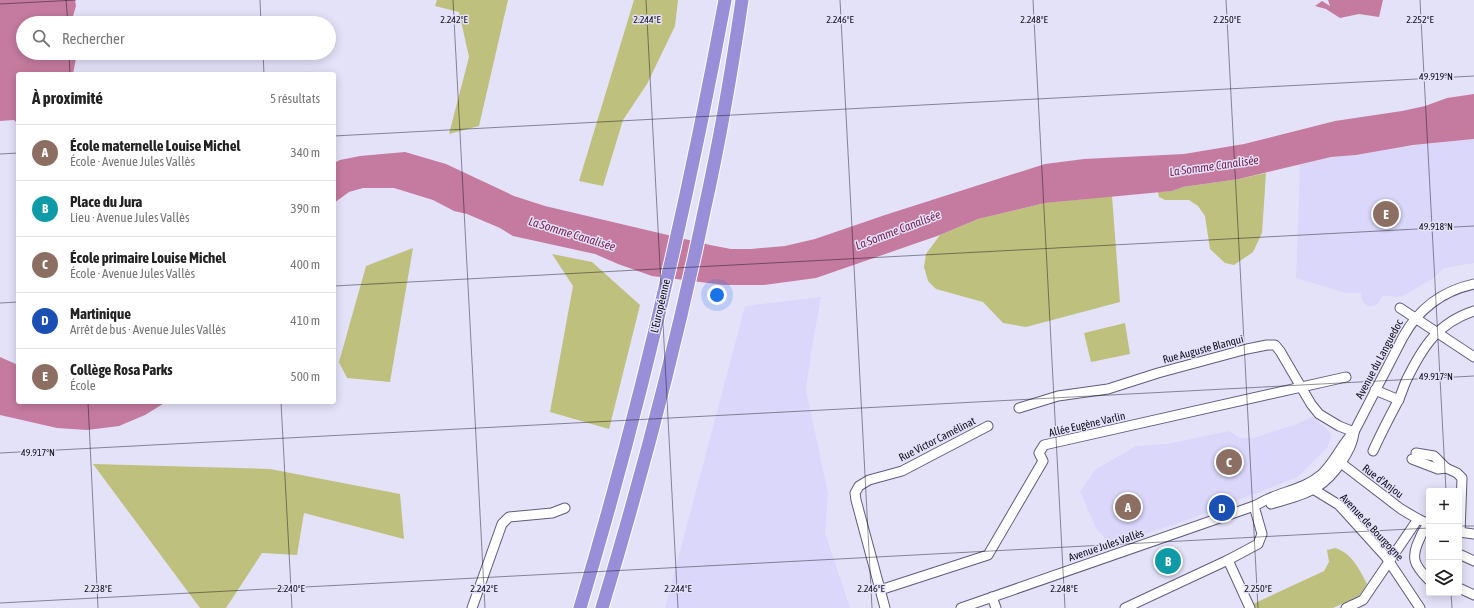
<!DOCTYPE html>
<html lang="fr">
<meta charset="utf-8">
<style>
body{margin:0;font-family:"Asap Condensed",sans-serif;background:#f2f2f2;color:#222}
.controls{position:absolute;right:12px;bottom:12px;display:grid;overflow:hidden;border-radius:4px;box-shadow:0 2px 10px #0003}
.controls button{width:36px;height:36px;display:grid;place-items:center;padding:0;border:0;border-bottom:1px solid #e0e0e0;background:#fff;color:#222;font:20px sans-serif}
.you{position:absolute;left:717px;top:295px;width:14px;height:14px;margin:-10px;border:3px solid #fff;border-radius:50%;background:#1a73e8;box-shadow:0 0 0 6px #1a73e833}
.badge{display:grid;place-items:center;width:26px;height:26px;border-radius:50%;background:#717114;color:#fff;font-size:13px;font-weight:700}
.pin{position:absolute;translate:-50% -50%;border:2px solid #fff;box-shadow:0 1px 4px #0006}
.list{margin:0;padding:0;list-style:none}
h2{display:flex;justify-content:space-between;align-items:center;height:52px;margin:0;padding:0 16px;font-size:17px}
h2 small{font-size:13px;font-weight:400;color:#767676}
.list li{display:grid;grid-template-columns:26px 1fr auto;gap:12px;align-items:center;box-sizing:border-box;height:56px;padding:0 16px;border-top:1px solid #e0e0e0}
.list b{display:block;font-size:15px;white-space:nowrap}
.list p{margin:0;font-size:13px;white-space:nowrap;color:#767676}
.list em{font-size:13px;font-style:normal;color:#767676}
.icon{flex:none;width:22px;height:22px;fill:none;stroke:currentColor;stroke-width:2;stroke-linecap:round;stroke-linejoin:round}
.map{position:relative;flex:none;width:1474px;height:608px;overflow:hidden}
.search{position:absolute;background:#fff;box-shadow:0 2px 10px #0003;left:16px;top:16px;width:320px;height:44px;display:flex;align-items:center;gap:10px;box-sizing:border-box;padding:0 14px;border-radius:22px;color:#767676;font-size:15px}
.panel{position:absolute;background:#fff;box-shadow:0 2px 10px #0003;left:16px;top:72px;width:320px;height:332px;border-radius:4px}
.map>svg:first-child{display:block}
.built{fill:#dad7fb}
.green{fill:#bec07d}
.water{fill:#c57b9f}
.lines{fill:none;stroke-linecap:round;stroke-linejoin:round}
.minor-casing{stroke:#5f5c7c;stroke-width:11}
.highway-casing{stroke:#fff;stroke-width:15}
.minor{stroke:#fff;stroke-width:9}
.highway{stroke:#998fd9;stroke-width:13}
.ticks{fill:none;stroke:#100e1b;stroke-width:1;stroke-opacity:0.45}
.labels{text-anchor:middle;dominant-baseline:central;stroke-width:3;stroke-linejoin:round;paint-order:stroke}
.street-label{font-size:11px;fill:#100e1b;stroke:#e4e2f9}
.water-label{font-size:12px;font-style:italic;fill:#761e51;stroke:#e4e2f9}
.ticks-label{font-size:10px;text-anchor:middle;fill:#100e1b;stroke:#e4e2f9;stroke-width:3;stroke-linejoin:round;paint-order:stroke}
</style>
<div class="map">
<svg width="1474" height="608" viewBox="0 0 1474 608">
<rect width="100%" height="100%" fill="#e4e2f9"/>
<!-- built -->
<g class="built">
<polygon points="1474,139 1474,263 1444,268 1432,279 1401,297 1384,296 1381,297 1378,304 1373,306 1368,306 1364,303 1361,298 1361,293 1346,293 1296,278 1300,165 1331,157 1356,155 1402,147"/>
<polygon points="821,297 811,353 806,390 828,493 825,533 850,608 665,608 745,306"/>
<polygon points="1313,417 1332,434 1327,448 1298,477 1179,523 1111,545 1096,528 1080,491 1095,470 1136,446 1167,444 1229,431 1240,438 1253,438 1294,425"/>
</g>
<!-- green -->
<g class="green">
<polygon points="437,0 508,0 479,126 449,134 469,57 459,12 435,6"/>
<polygon points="634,0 678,0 675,26 647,84 623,120 603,186 579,181"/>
<polygon points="1266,173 1262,233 1253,252 1234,265 1225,263 1210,249 1205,216 1198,206 1189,200 1165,200 1159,197 1158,192 1172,191 1183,187 1239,179"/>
<polygon points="1112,196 1120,302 1026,327 1003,323 983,302 936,289 928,281 924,267 926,254 940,235 978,219 1045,203"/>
<polygon points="413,248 390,382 347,378 339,362 366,266"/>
<polygon points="552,254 592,262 640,305 609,429 550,412 573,286"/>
<polygon points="1125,323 1130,354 1091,362 1084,333"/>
<polygon points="93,464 270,469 400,494 404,539 304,513 297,555 262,553 226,608 200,608"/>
<path d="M1335 548C1352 553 1360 570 1367 584L1359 596 1333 608H1255L1253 604 1324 571 1329 562 1327 550Z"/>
</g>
<!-- water -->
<g class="water">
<polygon points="0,0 75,0 76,6 71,23 23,23 23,53 77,53 73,74 18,74 18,124 14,120 0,121"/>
<polygon points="1328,0 1383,0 1379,17 1359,14 1340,18 1326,9 1315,6 1322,1 1330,6"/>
<polygon points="1474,94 1474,139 1413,145 1356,155 1331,157 1239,179 1183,187 1172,191 1045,203 978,219 940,235 816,278 764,285 724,285 652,276 618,264 595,254 513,236 500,228 467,214 454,211 433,200 394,188 363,188 349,192 334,203 334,163 340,160 360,156 405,152 446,164 514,196 545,206 710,245 731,249 751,249 785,246 815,239 885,215 1045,164 1084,159 1184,154 1244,144 1335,121 1402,111 1425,106 1447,98"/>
<polygon points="0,357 18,365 18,402 166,402 145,415 119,426 87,430 57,428 0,415"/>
</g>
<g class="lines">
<!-- minor casing -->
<g class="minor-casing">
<g id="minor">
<polyline points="1400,308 1474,357"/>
<polyline points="1375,390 1399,400"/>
<polyline points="1019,408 1058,396 1108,389 1158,373 1247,349 1267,345 1275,345 1280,351 1311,404 1319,414 1339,426 1354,432"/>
<path d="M1373 451C1381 433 1389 418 1398 401 1401 395 1403 388 1406 381 1422 348 1437 323 1474 311"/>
<polyline points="1416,453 1434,456 1446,468"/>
<polyline points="1412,459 1438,469 1446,468 1457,473 1462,478 1460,533"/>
<polyline points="1337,460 1401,509 1418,519 1429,524"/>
<polyline points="1313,489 1339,505 1386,557 1420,608"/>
<path d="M1271 504C1286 499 1304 496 1317 487 1333 477 1352 451 1354 433"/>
<path d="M1429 525C1424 529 1422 532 1420 538 1410 558 1414 565 1429 580"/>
<polyline points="1459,532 1474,534"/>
<polyline points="1459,554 1474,561"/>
<polyline points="1228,560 1258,544 1262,534 1254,506"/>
<polyline points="1459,588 1474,595"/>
<polyline points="880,590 988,555 1043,461 1039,453 1044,445 1346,377"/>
<polyline points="992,597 996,608"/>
<polyline points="472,608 502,524 509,517 552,513 565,508"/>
<polyline points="885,608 856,500 855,493 859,486 869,480 902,471 988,426"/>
<path d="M961 608 1254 506C1259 504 1263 501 1268 499 1285 491 1306 488 1321 475 1335 462 1341 445 1354 432L1403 337C1419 308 1442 291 1474 284"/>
<polyline points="1125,608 1228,560 1250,608"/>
<polyline points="1346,608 1363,600 1418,519"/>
</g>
</g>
<!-- highway casing -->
<g class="highway-casing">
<g id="highway">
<path d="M580 608C640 409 687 205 725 0"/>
<path d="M602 608C642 476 677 342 705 207 720 139 732 69 742 0"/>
</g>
</g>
<!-- minor -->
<use href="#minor" class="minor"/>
<!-- highway -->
<use href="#highway" class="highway"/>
</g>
<!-- ticks -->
<path class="ticks" d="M66 0 68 23M260 0 261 23M453 0 485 608M646 0 678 608M840 0 872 608M1033 0 1065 608M1226 0 1258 608M1420 0 1446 491M0 4 76 0M69 53 70 74M263 53 264 74M334 136 1474 76M0 154 18 153M334 286 1474 226M0 303 18 302M88 402 98 608M281 402 292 608M0 453 1474 376M1459 526H1474M1451 593 1452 608M0 603 1429 528"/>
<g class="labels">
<!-- street labels -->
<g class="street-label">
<text transform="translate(660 306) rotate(-77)">L'Européenne</text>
<text transform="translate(1203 349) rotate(-15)">Rue Auguste Blanqui</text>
<text transform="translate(1379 359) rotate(-62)">Avenue du Languedoc</text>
<text transform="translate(1087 424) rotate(-13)">Allée Eugène Varlin</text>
<text transform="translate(937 439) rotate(-27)">Rue Victor Camélinat</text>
<text transform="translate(1383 481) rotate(37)">Rue d'Anjou</text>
<text transform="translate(1372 527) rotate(47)">Avenue de Bourgogne</text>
<text transform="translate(1106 545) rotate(-19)">Avenue Jules Vallès</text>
</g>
<!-- water labels -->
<g class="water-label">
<text transform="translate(1214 166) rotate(-8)">La Somme Canalisée</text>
<text transform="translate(898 230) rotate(-21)">La Somme Canalisée</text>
<text transform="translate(572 234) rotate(17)">La Somme Canalisée</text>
</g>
</g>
<g class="ticks-label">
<text x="454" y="23">2.242°E</text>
<text x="647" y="23">2.244°E</text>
<text x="840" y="23">2.246°E</text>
<text x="1034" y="23">2.248°E</text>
<text x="1227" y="23">2.250°E</text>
<text x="1420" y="23">2.252°E</text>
<text x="1436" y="80">49.919°N</text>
<text x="1436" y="230">49.918°N</text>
<text x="1436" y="380">49.917°N</text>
<text x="38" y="456">49.917°N</text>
<text x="98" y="592">2.238°E</text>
<text x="291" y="592">2.240°E</text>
<text x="484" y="592">2.242°E</text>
<text x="678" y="592">2.244°E</text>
<text x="871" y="592">2.246°E</text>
<text x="1064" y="592">2.248°E</text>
<text x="1258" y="592">2.250°E</text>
</g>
</svg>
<div class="controls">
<button>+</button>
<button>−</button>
<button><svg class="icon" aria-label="layers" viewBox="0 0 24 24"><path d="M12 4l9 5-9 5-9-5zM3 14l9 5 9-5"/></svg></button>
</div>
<div class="you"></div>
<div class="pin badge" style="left:1128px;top:507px;background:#8d6e63">A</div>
<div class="pin badge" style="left:1168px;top:561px;background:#0f9aa8">B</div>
<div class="pin badge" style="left:1229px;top:462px;background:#8d6e63">C</div>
<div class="pin badge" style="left:1222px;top:508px;background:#1a4fb4">D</div>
<div class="pin badge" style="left:1386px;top:214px;background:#8d6e63">E</div>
<div class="search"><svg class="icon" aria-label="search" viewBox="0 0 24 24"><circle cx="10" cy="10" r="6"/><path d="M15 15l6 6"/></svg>Rechercher</div>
<section class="panel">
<h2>À proximité<small>5 résultats</small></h2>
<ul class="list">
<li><span class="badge" style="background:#8d6e63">A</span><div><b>École maternelle Louise Michel</b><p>École · Avenue Jules Vallès</p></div><em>340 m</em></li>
<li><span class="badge" style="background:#0f9aa8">B</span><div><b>Place du Jura</b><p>Lieu · Avenue Jules Vallès</p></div><em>390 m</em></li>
<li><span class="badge" style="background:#8d6e63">C</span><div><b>École primaire Louise Michel</b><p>École · Avenue Jules Vallès</p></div><em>400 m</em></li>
<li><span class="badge" style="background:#1a4fb4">D</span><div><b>Martinique</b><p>Arrêt de bus · Avenue Jules Vallès</p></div><em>410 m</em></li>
<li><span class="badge" style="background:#8d6e63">E</span><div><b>Collège Rosa Parks</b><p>École</p></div><em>500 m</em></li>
</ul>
</section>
</div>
